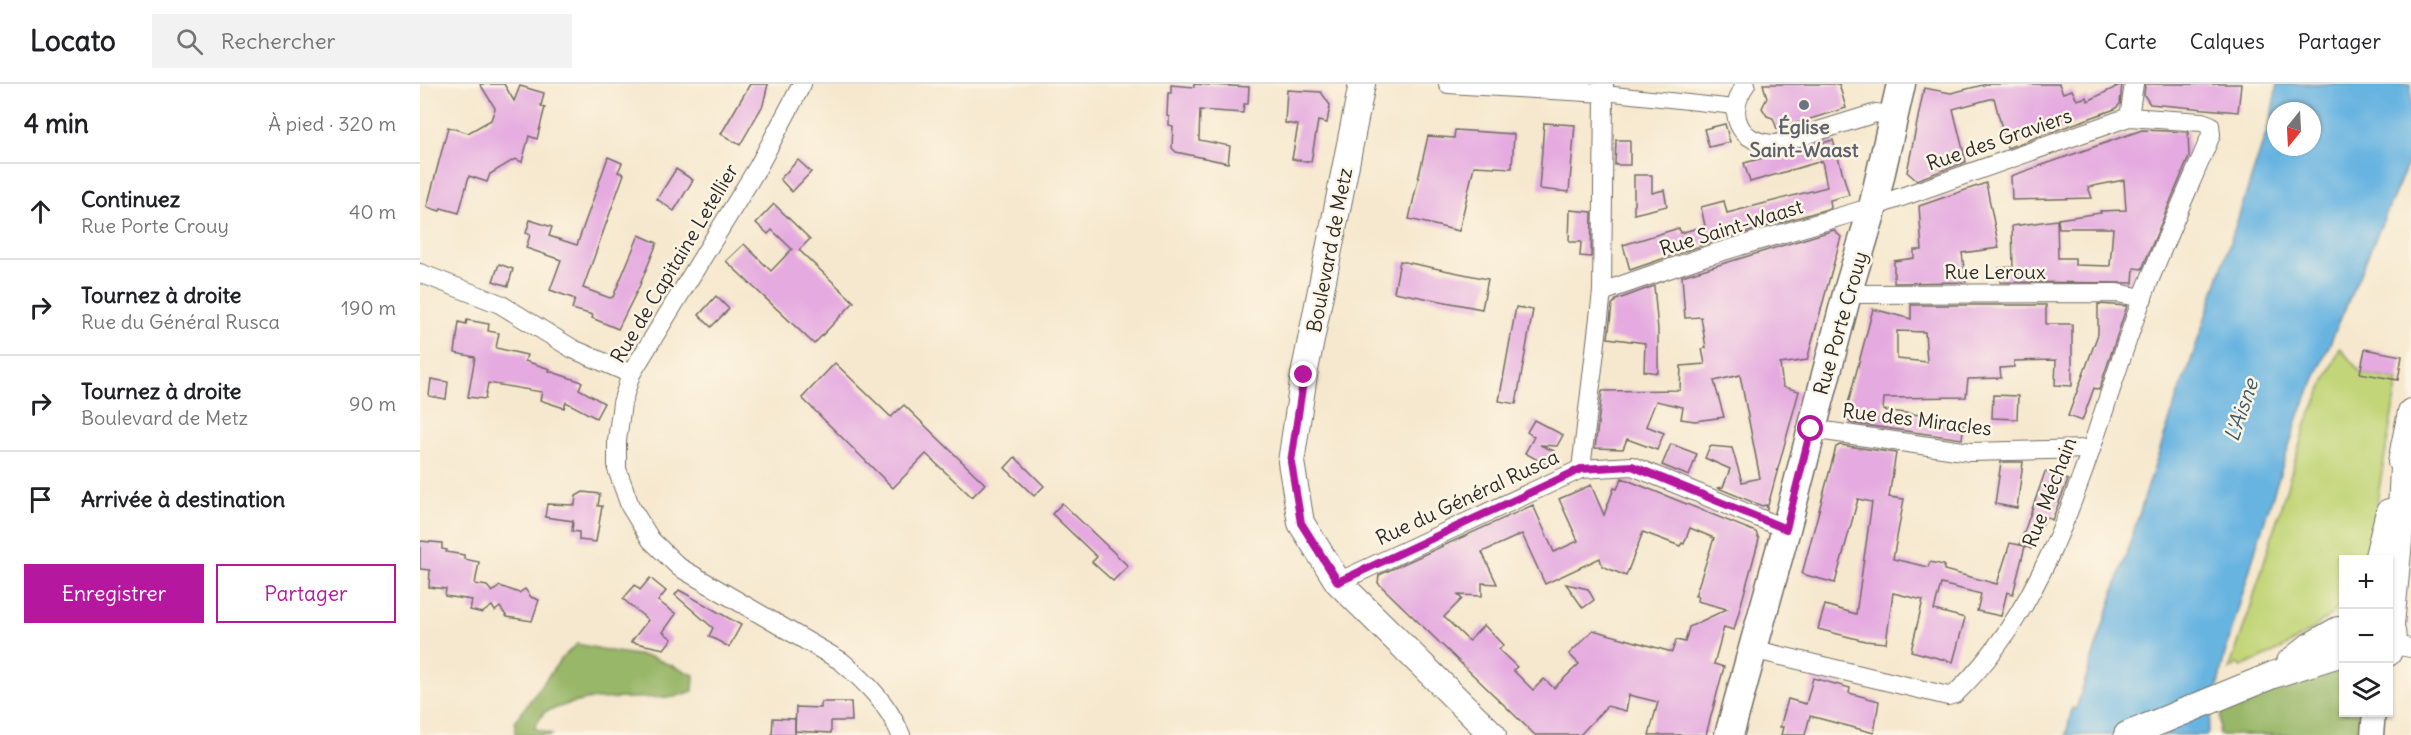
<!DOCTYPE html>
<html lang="fr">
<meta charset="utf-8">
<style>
body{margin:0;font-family:Delius,sans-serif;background:#f2f2f2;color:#202124}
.controls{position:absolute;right:18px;bottom:18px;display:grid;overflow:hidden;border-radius:0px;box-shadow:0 2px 4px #0004}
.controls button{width:54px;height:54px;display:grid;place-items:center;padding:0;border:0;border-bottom:2px solid #e0e0e0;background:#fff;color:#202124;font:30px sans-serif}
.compass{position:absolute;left:1847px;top:18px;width:54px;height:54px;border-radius:50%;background:#fff;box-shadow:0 2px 4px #0004;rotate:198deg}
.stop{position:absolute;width:18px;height:18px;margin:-14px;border:4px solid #b5179e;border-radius:50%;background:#fff}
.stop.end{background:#b5179e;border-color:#fff;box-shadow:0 2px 6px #0008}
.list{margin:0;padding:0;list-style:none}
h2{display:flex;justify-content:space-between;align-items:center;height:78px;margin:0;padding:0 24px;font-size:26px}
h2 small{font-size:20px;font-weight:400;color:#757577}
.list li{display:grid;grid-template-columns:39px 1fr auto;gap:18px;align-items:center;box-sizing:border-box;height:96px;padding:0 24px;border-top:2px solid #e0e0e0}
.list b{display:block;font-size:22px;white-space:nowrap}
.list p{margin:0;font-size:20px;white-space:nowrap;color:#757577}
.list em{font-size:20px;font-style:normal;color:#757577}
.actions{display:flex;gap:12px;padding:18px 24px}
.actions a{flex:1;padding:14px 0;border:2px solid #b5179e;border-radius:0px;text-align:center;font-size:21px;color:#b5179e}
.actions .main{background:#b5179e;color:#fff}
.icon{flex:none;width:33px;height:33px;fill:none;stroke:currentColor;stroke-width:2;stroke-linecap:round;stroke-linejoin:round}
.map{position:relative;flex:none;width:1991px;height:651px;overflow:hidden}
header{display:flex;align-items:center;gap:36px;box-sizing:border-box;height:84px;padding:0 30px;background:#fff;border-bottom:2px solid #e0e0e0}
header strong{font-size:28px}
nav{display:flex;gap:33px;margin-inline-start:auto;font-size:21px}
.search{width:420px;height:54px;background:#f2f2f2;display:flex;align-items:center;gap:15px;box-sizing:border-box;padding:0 21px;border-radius:0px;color:#757577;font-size:22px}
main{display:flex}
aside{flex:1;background:#fff}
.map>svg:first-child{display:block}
.green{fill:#c2d679;stroke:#768052;stroke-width:1.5}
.forest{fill:#99b769;stroke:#62714a;stroke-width:1.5}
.water{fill:#68b4e1;stroke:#4a7086;stroke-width:1.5;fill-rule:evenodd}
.building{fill:#e5abe0;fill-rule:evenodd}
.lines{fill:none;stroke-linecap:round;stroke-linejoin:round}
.pedestrian-casing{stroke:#726d64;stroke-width:16}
.minor-casing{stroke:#726d64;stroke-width:20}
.tertiary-casing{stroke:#726d64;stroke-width:25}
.secondary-casing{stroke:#726d64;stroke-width:28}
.primary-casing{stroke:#726d64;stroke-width:31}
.pedestrian{stroke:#fff;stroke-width:14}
.minor{stroke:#fff;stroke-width:18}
.tertiary{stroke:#fff;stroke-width:22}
.secondary{stroke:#fff;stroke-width:26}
.primary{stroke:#fff;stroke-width:28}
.route{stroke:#b5179e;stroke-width:8}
.worship-dot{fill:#6b7280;stroke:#fcf5e5;stroke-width:2}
.labels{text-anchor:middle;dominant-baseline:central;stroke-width:5;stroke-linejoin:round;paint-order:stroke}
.worship-label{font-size:20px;font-weight:bold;fill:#5b616d;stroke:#fcf5e5}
.street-label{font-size:20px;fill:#2b2b2b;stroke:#fcf5e5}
.water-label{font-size:21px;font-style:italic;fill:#405b6b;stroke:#fcf5e5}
</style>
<header>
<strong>Locato</strong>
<div class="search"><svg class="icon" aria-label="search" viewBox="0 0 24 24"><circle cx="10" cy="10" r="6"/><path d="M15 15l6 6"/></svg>Rechercher</div>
<nav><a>Carte</a><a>Calques</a><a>Partager</a></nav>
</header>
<main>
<aside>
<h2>4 min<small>À pied · 320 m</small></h2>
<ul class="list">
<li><svg class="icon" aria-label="ahead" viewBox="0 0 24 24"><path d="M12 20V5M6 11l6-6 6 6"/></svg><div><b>Continuez</b><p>Rue Porte Crouy</p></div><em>40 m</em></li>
<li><svg class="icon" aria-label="right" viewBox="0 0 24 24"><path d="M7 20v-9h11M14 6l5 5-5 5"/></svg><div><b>Tournez à droite</b><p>Rue du Général Rusca</p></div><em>190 m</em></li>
<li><svg class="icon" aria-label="right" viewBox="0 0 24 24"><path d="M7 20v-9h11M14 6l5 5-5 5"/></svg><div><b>Tournez à droite</b><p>Boulevard de Metz</p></div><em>90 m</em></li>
<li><svg class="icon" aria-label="arrive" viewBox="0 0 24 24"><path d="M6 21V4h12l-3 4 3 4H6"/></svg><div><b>Arrivée à destination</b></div></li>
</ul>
<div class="actions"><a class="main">Enregistrer</a><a>Partager</a></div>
</aside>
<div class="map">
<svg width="1991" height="651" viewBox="0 0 1991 651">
<rect width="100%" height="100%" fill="#fcf5e5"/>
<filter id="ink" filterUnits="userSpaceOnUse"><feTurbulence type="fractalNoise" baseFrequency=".0167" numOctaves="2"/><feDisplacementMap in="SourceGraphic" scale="12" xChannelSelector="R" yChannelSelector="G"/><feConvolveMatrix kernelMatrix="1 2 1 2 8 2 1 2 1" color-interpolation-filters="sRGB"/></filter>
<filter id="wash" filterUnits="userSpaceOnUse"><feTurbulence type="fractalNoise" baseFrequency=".008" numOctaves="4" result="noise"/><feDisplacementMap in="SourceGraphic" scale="24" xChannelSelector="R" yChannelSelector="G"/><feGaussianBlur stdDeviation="1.35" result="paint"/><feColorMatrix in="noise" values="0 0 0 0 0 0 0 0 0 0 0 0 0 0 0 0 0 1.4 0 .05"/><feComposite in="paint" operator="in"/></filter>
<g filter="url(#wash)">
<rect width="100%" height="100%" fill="#f6e8ce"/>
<!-- green -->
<path class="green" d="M1920 264 1941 289 1978 296 1947 475 1924 476 1923 519C1891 551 1863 566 1821 583L1819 579 1809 586 1829 528 1886 340Z"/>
<!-- forest -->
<g class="forest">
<polygon points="157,560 196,568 231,573 274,591 273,607 254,613 171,615 148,620 124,628 114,644 133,651 95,651 95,637 141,575"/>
<polygon points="1909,587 1923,592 1924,628 1946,629 1945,651 1799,651 1801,628 1874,596"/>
</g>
<!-- water -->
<path class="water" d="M1857 0H1991V72L1879 331 1839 454 1804 573 1787 651H1646L1652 624 1656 625 1760 304 1769 283 1851 34ZM1856 27H1892V63H1856Z"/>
<g id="blocks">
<!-- building -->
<g class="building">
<polygon points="60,0 84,0 94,17 100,2 124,9 121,22 125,23 117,55 109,52 102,78 95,75 70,90 67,98 49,92 39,129 21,124 20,127 7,123 28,43 48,49 71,36 75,24"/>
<polygon points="330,0 348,0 343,21 320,61 301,50"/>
<polygon points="774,0 829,3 828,20 824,20 823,29 780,26 779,56 810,62 808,79 756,68 752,64 753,42 749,41 749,33 747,32 748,9 751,9 751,1 774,3"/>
<polygon points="1343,0 1419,0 1426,24 1357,45 1353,34 1347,32 1342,24 1347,14"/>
<polygon points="1567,0 1639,0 1643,9 1652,6 1657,16 1667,13 1668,17 1702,0 1700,20 1695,25 1587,64 1574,14 1533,25 1546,78 1496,96 1487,88 1504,4 1531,9"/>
<polygon points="1725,0 1821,0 1818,28 1730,20 1724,11"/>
<polygon points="867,6 901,8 910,21 907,39 898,37 891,78 872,75 878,41 865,39"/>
<polygon points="1124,39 1155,41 1149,108 1119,105"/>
<polygon points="1305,40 1310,58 1289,63 1284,45"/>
<polygon points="1035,46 1094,50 1092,84 1054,82 1039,147 989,135 1008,52 1034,54"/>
<polygon points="1722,46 1768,48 1769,73 1722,185 1714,184 1713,199 1580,198 1579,184 1593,183 1592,142 1637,136 1638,174 1655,174 1655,181 1690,182 1693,144 1639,144 1638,135 1681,129 1680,127 1706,126 1704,96 1668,103 1672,114 1592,116 1591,92"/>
<polygon points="1196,56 1210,56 1210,81 1195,81"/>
<polygon points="1413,56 1429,111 1410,116 1411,124 1283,161 1210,186 1203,161 1259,144 1260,149 1285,142 1281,123 1304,117 1307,129 1407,103 1402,77 1330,98 1324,79 1354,71 1365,71 1364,69"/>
<polygon points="188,73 202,79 198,88 204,90 163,204 190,214 193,213 219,151 237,159 219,203 198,245 172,234 173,231 152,225 155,215 130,206 141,176 106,164 110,151 106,149 110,136 132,143 129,152 157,161"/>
<polygon points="378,76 391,88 372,108 360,95"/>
<polygon points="256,85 273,96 254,127 237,115"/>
<polygon points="1214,91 1232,91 1232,109 1244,106 1247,122 1214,130"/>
<polygon points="1566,99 1579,164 1542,169 1546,198 1474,199 1474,177 1494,174 1494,166 1502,166 1499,122"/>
<polygon points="354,120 390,155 379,166 434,218 394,260 306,177 324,160 351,187 372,165 352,146 348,150 336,139"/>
<polygon points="1150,126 1172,128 1171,173 1160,172 1161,158 1149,158"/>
<polygon points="1414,146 1421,153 1387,276 1360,280 1363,303 1379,307 1347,425 1346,421 1342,422 1298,404 1303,403 1310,385 1285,374 1290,362 1312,364 1322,398 1340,394 1320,291 1294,297 1304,333 1275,337 1261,335 1263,323 1236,317 1226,342 1244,349 1237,366 1207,355 1203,365 1175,364 1182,307 1260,306 1261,282 1285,280 1282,265 1286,264 1281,233 1265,234 1262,192"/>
<polygon points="980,177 1068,195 1062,225 974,208"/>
<polygon points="79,180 93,185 88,202 73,197"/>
<polygon points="1234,202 1238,246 1238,289 1224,287 1225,259 1188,254 1192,221 1196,216"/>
<polygon points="296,212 309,225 291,243 279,231"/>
<polygon points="1678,220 1707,222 1679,306 1674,304 1662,337 1648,332 1678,250"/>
<path d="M1491 221H1626V240H1652V302L1635 301 1636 276 1594 277V283L1580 284 1581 294 1548 295 1546 313 1464 314 1463 326 1544 337 1542 355 1430 339 1425 331 1453 225 1491 235ZM1477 247 1505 248 1507 278 1477 275Z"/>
<polygon points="1096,223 1113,226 1096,320 1079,317"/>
<polygon points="47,236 69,240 68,247 79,249 76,264 107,271 105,277 130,285 129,287 162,298 159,305 184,319 176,334 146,318 144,324 120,316 122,308 68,299 65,315 48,313 55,273 35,269 39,238 46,240"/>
<polygon points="1945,265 1982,272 1978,296 1940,289"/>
<polygon points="415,279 471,333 484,321 565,400 552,413 506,370 473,404 382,314"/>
<polygon points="11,295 28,298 26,315 9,312"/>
<polygon points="1573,311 1598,312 1597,335 1572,334"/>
<polygon points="1114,336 1143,351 1137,362 1120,361 1134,367 1127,381 1105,369 1114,353 1107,348"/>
<polygon points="1251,360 1277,370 1269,392 1242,381"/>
<polygon points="1420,361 1476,369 1469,413 1484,415 1473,475 1508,483 1510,478 1524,481 1524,486 1577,500 1590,459 1605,462 1600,460 1625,388 1648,396 1632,436 1626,433 1611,465 1605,462 1593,510 1587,508 1581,532 1557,527 1561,510 1521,500 1514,526 1545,534 1533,578 1491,567 1503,516 1473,509 1466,559 1445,557 1398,545 1405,521 1436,530 1452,418 1438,415 1415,499 1382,490 1416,363"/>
<polygon points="595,373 624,402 614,412 585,384"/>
<polygon points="1581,378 1603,378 1597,424 1575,420"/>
<path d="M1202 394 1336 448 1339 455 1314 546 1304 543 1294 580 1304 583 1286 651H1229L1238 618 1209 611 1206 627 1187 622 1160 651H1115L958 499 959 491 1113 421 1134 468 1158 457 1139 415 1171 401 1184 431 1194 404 1197 405ZM1270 444 1294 454 1275 512H1278L1277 517 1307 525 1269 543 1265 558 1256 556 1252 568 1173 546 1149 570 1159 580 1134 604 1124 595 1113 606 1093 586 1097 583 1079 566 1083 561 1064 541 1049 557 1024 533 1042 515 1038 511 1062 512V499L1077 500 1062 468 1102 450 1125 500 1180 474 1182 482 1206 492 1223 448 1260 462 1262 459 1264 460Z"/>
<polygon points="163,408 180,410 178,422 182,422 176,458 159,456 159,448 152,447 153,437 125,433 127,420 155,421 156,412"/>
<polygon points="642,419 708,482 693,497 672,478 677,473 632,430"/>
<polygon points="0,457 22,459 22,465 27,466 26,468 44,471 44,475 59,478 55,500 67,502 72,508 80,502 99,509 105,505 111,513 119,516 112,537 87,533 80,523 75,527 72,522 62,529 50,526 52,516 25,512 26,505 9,503 10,486 0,485"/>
<polygon points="230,494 246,507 238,517 256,530 243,548 252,555 244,565 211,558 228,536 203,515 215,501 220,506"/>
<polygon points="1146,500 1168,505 1174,516 1163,524"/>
<polygon points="259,506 321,541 309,563 289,552 293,544 255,511"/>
<polygon points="1393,594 1430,604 1429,609 1459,617 1454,649 1390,632 1385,651 1361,651 1363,643 1360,643 1368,615 1386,620"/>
<polygon points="401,618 431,618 432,637 411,637 411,649 375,647 376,623 401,624"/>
<polygon points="353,634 375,635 375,651 352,651"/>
</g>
</g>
</g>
<g filter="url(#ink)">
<use href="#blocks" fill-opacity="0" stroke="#726d64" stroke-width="1.5"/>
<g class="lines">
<!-- pedestrian casing -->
<g class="pedestrian-casing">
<polyline id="pedestrian" points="1184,9 1315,23"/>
</g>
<!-- minor casing -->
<g class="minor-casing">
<g id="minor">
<path d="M382 0 338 83 211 290 202 319 197 357V385L210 422 231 456 259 483 421 577C446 598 468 620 481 651"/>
<polyline points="1028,0 1184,9 1184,0"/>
<path d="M1326 0C1305 30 1319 60 1356 60L1456 29 1474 32"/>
<polyline points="1709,33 1714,0"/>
<polyline points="0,189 80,220 153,265 211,290"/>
<path d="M1182 208 1286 172 1453 123 1709 33 1782 38 1790 41 1791 51C1768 106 1743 160 1722 215 1672 348 1641 509 1535 610L1528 612 1332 565"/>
<polyline points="1427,210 1697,209 1723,214"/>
<polyline points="1391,345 1550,368 1669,365"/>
<polyline points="1161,385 1182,208 1184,9"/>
<polyline points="918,498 1161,385 1212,382 1366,445"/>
<polyline points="1973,561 1991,564"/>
</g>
</g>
<!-- tertiary casing -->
<g class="tertiary-casing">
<polyline id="tertiary" points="1952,651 1954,628"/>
</g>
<!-- secondary casing -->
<g class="secondary-casing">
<g id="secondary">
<polyline points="942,0 884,291 871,378 881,439 918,498 1073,651"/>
<polyline points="1981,378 1991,328"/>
<polyline points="1957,476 1969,428"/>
<path d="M1968 538C1975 549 1974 558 1968 569"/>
<polyline points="1971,541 1980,447 1984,363"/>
<polyline points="1870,578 1890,562 1918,546"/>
<polyline points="1707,651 1853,591 1922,569"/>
</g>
</g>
<!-- primary casing -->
<g class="primary-casing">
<polyline id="primary" points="1309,651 1366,445 1427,210 1453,123 1481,0"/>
</g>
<!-- pedestrian -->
<use href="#pedestrian" class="pedestrian"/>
<!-- minor -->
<use href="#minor" class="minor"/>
<!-- tertiary -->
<use href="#tertiary" class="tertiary"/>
<!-- secondary -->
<use href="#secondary" class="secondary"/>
<!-- primary -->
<use href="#primary" class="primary"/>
</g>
</g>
<g class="lines" filter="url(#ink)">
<!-- route -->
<polyline class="route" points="884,291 871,378 881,439 918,498 1161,385 1212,382 1366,445 1391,345"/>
</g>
<!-- markers -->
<circle class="worship-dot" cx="1384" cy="21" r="6"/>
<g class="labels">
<!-- worship labels -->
<g class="worship-label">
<text x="1384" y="42">Église<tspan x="1384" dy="23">Saint-Waast</tspan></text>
</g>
<!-- street labels -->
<g class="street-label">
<text transform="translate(1579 55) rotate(-19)">Rue des Graviers</text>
<text transform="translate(1311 143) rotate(-17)">Rue Saint-Waast</text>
<text transform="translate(909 166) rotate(-79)">Boulevard de Metz</text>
<text transform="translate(254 179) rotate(-59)">Rue de Capitaine Letellier</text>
<text x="1575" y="187">Rue Leroux</text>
<text transform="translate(1420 239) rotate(-74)">Rue Porte Crouy</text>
<text transform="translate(1497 335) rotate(7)">Rue des Miracles</text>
<text transform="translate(1629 408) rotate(-69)">Rue Méchain</text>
<text transform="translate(1047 413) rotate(-25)">Rue du Général Rusca</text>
</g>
<!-- water labels -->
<g class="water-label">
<text transform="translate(1821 326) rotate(-71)">L'Aisne</text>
</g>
</g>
</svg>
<div class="controls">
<button>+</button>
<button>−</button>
<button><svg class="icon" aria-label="layers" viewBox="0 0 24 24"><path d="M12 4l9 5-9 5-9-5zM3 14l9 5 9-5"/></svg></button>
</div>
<svg class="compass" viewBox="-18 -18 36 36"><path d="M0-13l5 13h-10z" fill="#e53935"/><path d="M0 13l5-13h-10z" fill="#757577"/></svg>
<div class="stop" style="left:1391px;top:345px"></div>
<div class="stop end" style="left:884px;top:291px"></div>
</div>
</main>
